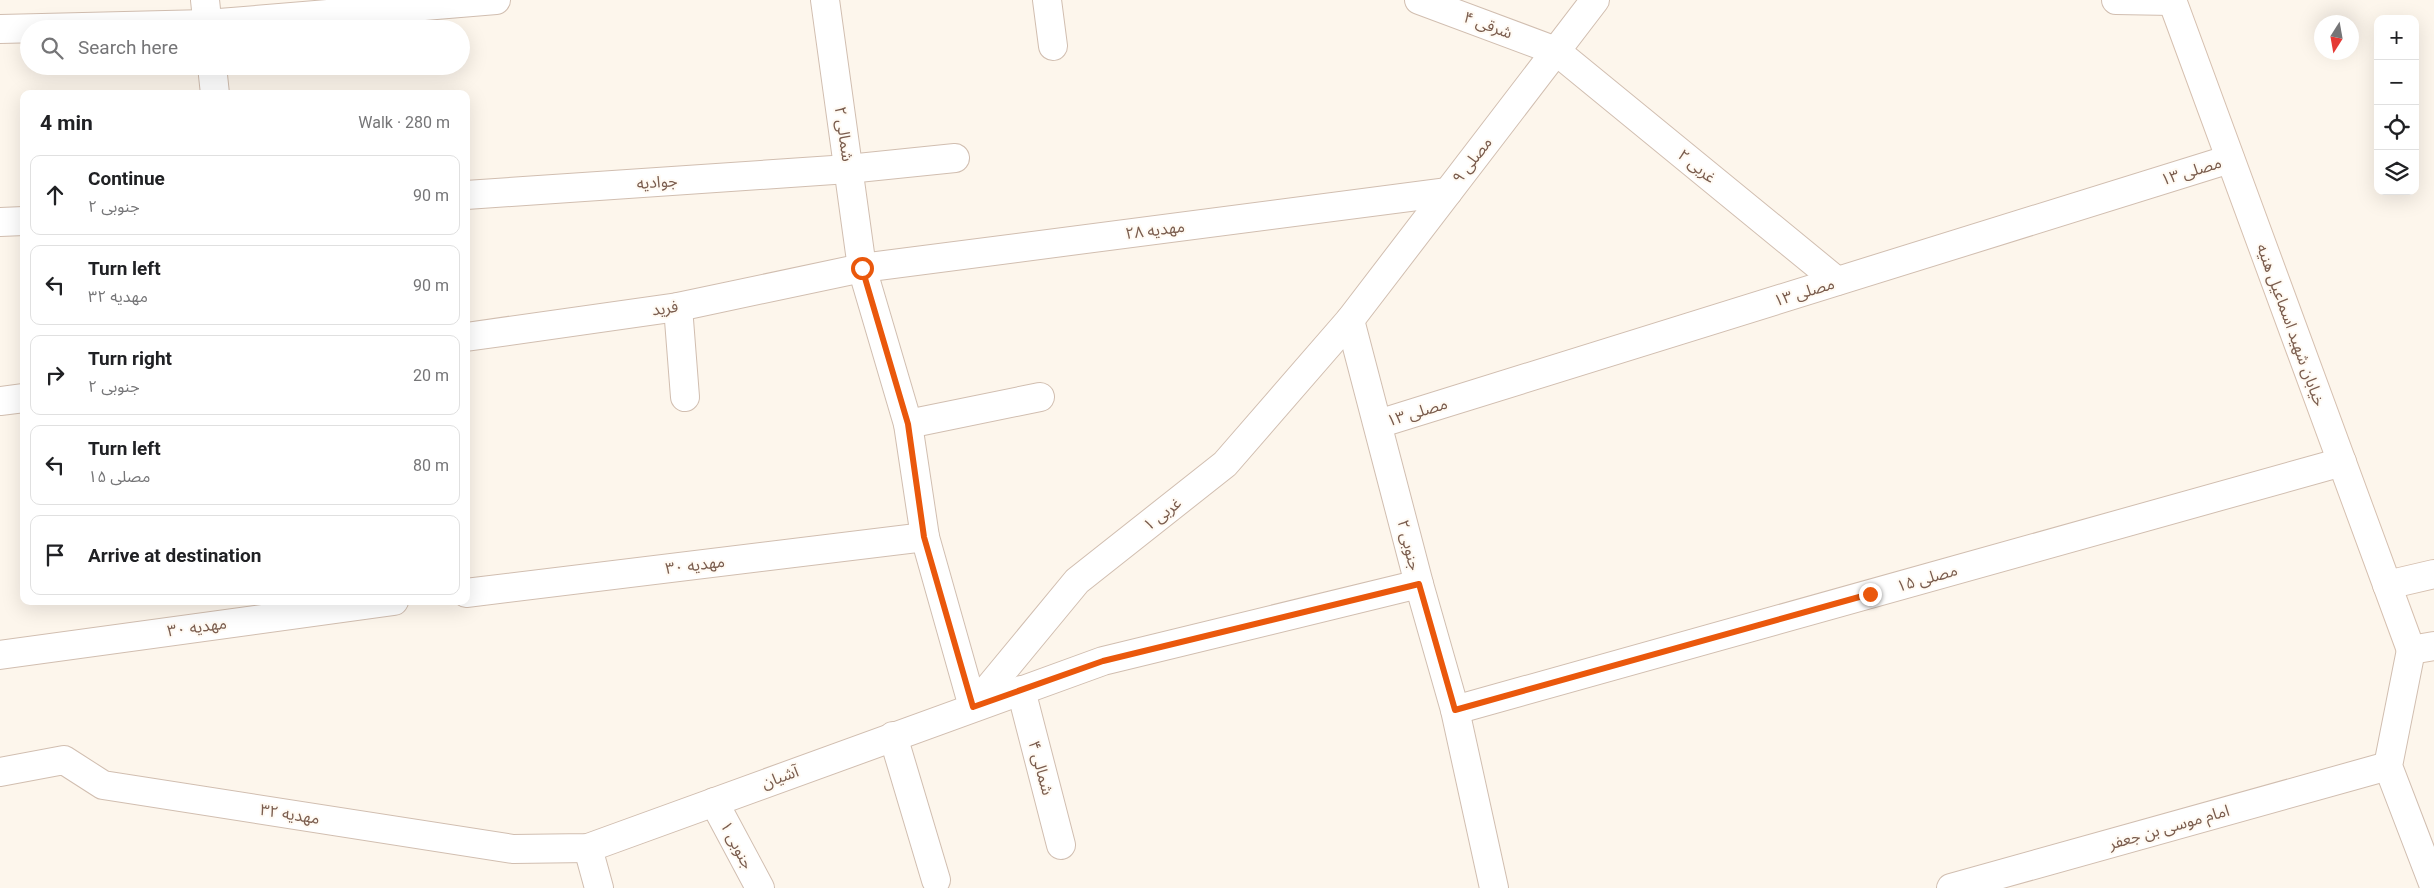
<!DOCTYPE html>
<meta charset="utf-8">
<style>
body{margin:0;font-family:Roboto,"Noto Sans Arabic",sans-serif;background:#f2f2f2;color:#202124}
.controls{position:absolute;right:15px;top:15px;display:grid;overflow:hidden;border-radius:10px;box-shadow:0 5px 20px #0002}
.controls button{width:45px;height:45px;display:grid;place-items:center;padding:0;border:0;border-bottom:1px solid #e0e0e0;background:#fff;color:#202124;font:25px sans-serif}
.compass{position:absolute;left:2314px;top:15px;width:45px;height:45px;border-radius:50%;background:#fff;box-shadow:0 5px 20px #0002;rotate:191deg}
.stop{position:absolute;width:15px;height:15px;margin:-11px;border:4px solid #ea580c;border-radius:50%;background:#fff}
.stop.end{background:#ea580c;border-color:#fff;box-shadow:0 1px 5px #0008}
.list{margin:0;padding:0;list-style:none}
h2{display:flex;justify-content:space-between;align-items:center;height:65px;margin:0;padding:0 20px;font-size:21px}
h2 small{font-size:16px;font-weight:400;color:#757577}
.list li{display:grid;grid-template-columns:32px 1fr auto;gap:15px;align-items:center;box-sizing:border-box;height:80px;margin:0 10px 10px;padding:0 10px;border:1px solid #e0e0e0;border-radius:10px}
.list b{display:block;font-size:19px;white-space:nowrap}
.list p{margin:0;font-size:16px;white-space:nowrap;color:#757577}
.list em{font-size:16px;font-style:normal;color:#757577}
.icon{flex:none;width:28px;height:28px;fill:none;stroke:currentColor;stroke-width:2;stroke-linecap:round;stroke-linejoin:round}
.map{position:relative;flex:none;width:2434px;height:888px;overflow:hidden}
.search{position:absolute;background:#fff;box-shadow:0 5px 20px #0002;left:20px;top:20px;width:450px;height:55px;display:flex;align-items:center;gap:12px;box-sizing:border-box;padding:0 18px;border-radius:28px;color:#757577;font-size:19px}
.panel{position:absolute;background:#fff;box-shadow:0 5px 20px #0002;left:20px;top:90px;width:450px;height:515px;border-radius:10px}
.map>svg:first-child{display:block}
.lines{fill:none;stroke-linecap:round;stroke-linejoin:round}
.street-casing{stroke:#d1beb0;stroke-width:30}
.secondary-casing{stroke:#d6c0b0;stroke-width:30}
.street{stroke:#fff;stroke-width:28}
.secondary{stroke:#fff;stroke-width:28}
.route{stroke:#ea580c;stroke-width:6}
.labels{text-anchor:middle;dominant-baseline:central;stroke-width:4;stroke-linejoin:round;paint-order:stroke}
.street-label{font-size:16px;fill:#7a5c4d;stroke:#fffaf3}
</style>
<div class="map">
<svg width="2434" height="888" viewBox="0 0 2434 888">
<rect width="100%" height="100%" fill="#fdf6ec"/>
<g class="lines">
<!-- street casing -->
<g class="street-casing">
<g id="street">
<polyline points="205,0 208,29"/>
<polyline points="825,0 862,268 908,424 925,537 973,707"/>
<polyline points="1047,0 1053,46"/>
<polyline points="1419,0 1556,51 1837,281"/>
<polyline points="2116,0 2172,1"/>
<polyline points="0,29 207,24 496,0"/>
<polyline points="212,66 215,94"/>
<polyline points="466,195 848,169 955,158"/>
<polyline points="0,222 24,221"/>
<polyline points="678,307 685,397"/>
<polyline points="1350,320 1419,584 1455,710 1494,888"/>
<polyline points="466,337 678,307 862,268 1448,192"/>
<polyline points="0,401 24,398"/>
<polyline points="908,424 1040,397"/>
<polyline points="1378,424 2230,159"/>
<polyline points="466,593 925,537"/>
<polyline points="2411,650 2388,766 2434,886"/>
<polyline points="0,655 394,601"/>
<polyline points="1021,690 1061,845"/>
<polyline points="973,707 1077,581 1225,464 1350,320 1595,0"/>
<polyline points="1455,710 2342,462"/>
<polyline points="893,736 936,880"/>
<polyline points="0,772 64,760 103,785 513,849 588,848 1103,661 1419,584"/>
<polyline points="714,802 760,888"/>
<polyline points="588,848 599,888"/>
<polyline points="1951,888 2388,766"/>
</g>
</g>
<!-- secondary casing -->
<g class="secondary-casing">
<g id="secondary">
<polyline points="2172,0 2411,650 2434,646"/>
<polyline points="2387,585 2434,574"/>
</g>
</g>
<!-- street -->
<use href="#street" class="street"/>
<!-- secondary -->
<use href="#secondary" class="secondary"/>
</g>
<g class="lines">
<!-- route -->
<polyline class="route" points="862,268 908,424 924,537 973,707 1103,661 1419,584 1455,710 1870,594"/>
</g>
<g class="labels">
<!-- street labels -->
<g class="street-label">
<text transform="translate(1488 25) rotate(20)">۴ شرقی</text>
<text transform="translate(844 134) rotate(82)">۲ شمالی</text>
<text transform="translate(1472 160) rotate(-52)">مصلی ۹</text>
<text transform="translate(1697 166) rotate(39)">۲ غربی</text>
<text transform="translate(2191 171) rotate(-17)">مصلی ۱۳</text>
<text transform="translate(657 182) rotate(-4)">جوادیه</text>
<text transform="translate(1155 230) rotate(-7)">مهدیه ۲۸</text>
<text transform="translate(1804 292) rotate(-17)">مصلی ۱۳</text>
<text transform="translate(665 308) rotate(-9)">فرید</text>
<text transform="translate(2291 325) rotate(70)">خیابان شهید اسماعیل هنیه</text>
<text transform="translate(1417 412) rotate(-17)">مصلی ۱۳</text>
<text transform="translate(1162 514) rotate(-38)">۱ غربی</text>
<text transform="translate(1409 545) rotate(76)">جنوبی ۲</text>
<text transform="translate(695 565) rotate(-7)">مهدیه ۳۰</text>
<text transform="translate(1927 578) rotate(-16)">مصلی ۱۵</text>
<text transform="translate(197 627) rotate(-8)">مهدیه ۳۰</text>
<text transform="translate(1041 768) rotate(75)">شمالی ۴</text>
<text transform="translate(780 777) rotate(-20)">آشیان</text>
<text transform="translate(290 814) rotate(9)">مهدیه ۳۲</text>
<text transform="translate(2169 827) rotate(-16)">امام موسی بن جعفر</text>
<text transform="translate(737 845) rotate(62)">جنوبی ۱</text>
</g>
</g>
</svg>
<div class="controls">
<button>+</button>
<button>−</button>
<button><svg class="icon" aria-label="locate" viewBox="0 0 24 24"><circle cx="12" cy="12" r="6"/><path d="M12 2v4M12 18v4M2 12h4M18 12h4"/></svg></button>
<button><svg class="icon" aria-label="layers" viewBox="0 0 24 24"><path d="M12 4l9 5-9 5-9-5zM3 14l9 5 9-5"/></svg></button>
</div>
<svg class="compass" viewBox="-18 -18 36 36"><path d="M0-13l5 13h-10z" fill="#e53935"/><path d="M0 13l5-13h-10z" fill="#757577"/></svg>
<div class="stop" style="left:862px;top:268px"></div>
<div class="stop end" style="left:1870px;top:594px"></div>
<div class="search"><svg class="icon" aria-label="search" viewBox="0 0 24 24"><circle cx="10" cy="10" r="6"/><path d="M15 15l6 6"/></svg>Search here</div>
<section class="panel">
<h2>4 min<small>Walk · 280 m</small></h2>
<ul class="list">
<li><svg class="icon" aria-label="ahead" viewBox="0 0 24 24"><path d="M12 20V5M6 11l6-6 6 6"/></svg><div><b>Continue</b><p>۲ جنوبی</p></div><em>90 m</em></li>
<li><svg class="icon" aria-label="left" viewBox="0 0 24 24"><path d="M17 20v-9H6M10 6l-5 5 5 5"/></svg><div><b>Turn left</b><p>مهدیه ۳۲</p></div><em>90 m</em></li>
<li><svg class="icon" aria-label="right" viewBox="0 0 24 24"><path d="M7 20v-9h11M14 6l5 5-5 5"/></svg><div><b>Turn right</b><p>جنوبی ۲</p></div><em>20 m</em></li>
<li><svg class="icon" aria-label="left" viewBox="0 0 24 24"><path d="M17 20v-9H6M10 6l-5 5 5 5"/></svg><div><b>Turn left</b><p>مصلی ۱۵</p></div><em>80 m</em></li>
<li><svg class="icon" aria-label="arrive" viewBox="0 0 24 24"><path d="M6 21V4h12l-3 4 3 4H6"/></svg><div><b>Arrive at destination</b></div></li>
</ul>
</section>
</div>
